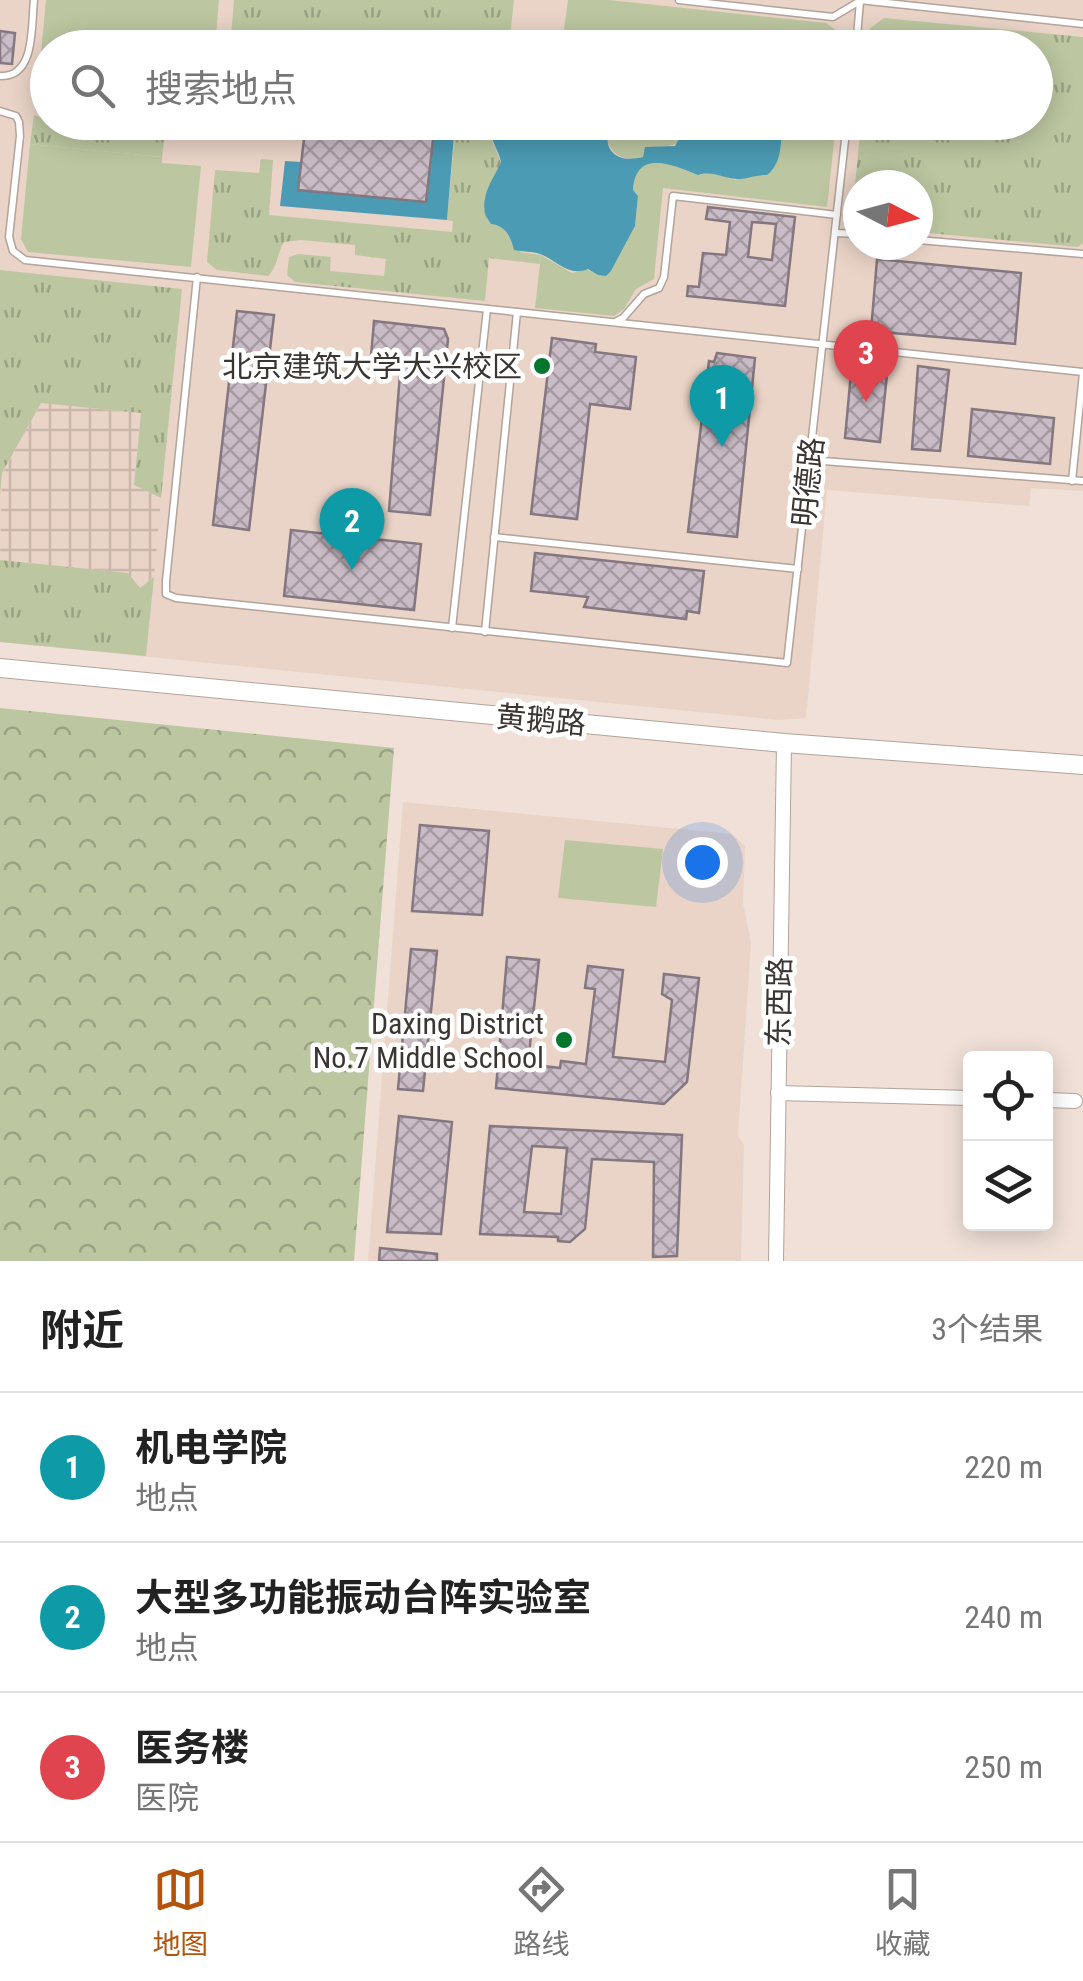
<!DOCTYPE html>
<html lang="zh">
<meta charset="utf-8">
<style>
body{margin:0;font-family:"Roboto Condensed","Noto Sans SC",sans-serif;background:#f6f6f6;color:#222}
.controls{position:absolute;right:30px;bottom:30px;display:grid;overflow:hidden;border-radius:10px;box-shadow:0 5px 25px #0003}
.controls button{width:90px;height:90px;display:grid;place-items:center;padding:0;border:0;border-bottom:2px solid #e0e0e0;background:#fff;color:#222;font:50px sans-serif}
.compass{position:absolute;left:843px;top:170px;width:90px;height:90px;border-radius:50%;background:#fff;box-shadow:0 5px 25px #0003;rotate:96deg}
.you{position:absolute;left:702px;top:862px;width:35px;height:35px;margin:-25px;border:8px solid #fff;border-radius:50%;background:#1a73e8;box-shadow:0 0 0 15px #1a73e833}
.badge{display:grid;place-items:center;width:65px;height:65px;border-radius:50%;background:#b45309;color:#fff;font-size:32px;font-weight:700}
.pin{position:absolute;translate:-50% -82px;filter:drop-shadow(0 2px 5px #0008)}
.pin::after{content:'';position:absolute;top:52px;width:35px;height:30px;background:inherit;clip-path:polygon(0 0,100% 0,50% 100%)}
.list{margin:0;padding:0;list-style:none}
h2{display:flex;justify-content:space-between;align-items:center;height:130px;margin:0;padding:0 40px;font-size:42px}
h2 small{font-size:32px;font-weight:400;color:#767676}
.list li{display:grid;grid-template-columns:65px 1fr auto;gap:30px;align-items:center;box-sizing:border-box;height:150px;padding:0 40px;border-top:2px solid #e0e0e0}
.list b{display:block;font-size:38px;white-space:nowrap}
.list p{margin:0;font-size:32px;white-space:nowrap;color:#767676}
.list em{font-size:32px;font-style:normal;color:#767676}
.icon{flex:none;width:55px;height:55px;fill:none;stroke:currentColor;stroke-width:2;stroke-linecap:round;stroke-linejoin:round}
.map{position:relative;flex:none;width:1083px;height:1261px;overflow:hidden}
.search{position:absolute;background:#fff;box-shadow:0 5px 25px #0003;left:30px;right:30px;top:30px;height:110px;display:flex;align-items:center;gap:25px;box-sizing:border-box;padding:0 35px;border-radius:55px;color:#767676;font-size:38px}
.sheet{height:580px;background:#fff}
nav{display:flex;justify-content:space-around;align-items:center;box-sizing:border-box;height:140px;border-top:2px solid #e0e0e0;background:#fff;font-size:28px;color:#767676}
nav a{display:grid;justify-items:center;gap:5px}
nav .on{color:#b45309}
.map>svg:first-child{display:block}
.built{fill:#ead4c7;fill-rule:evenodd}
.industrial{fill:url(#industrial-grid)}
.grass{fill:url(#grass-tufts)}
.forest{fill:url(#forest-crowns)}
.green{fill:#bcc7a1}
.water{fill:#4b9bb4}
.building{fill:url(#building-cross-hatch);stroke:#847780;stroke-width:2.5;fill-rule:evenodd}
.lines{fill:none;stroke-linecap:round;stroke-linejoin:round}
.service-casing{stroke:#b2a39b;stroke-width:9}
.minor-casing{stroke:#b2a39b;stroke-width:16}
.tertiary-casing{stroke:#b2a39b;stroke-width:20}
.service{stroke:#fff;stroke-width:6}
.minor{stroke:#fff;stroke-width:14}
.tertiary{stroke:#fff;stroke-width:18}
.poi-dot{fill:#02772d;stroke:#fff;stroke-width:4}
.labels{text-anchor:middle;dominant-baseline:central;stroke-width:9;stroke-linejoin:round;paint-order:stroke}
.poi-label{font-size:30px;fill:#3c3633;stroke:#fff;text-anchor:end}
.street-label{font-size:30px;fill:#3c3633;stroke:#fff}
</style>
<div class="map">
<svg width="1083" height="1261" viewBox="0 0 1083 1261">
<defs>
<pattern id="industrial-grid" width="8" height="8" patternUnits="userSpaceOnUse" patternTransform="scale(2.5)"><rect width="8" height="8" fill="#ead4c7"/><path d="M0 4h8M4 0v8" fill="none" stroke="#cab7ab"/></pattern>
<pattern id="grass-tufts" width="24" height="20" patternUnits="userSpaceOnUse" patternTransform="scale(2.5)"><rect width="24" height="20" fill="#bcc7a1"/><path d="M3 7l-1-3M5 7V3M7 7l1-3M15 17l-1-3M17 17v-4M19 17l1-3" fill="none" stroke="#9aa284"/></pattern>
<pattern id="forest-crowns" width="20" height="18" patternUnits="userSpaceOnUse" patternTransform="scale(2.5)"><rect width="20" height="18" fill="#bcc7a1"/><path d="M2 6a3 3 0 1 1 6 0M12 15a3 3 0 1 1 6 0" fill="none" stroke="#9aa284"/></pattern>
<pattern id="building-cross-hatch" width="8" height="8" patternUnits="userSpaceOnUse" patternTransform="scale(2.5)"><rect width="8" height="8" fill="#cabcc6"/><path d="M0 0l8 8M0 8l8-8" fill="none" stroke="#a59aa1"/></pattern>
</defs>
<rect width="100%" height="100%" fill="#f0e0d8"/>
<!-- built -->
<g class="built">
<path d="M0 0H1083V491L1031 488 1029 506 827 490 806 718 778 720 0 642ZM48 48H1036V122H48ZM858 185H918V245H858Z"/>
<polygon points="403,802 732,834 745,846 743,903 751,943 738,1136 744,1145 741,1261 368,1261"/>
</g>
<!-- industrial -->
<polygon class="industrial" points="41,403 141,413 134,485 161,498 154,577 140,588 127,573 0,560 2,474"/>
<!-- grass -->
<g class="grass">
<polygon points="234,0 514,0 510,37 506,47 462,47 287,30 284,47 230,48"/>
<polygon points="884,18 1083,37 1083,243 1078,247 918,232 918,185 858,185 858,227 851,226 861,123 1036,122 1036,48 950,47 940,41 927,38 914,38 896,47 868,47 869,29"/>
<polygon points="34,115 47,120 48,122 57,124 166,123 162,157 30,144"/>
<path d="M456 122 491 123 492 140 501 163 484 199C495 218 507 233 520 252L541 255 540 264 489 258 485 301 295 282 287 275 289 257 298 254 331 257 330 271 384 276 386 259 355 255V245L301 240 284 242C277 254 278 266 268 276L217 270 207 262 215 170 259 173 261 159 273 160 269 215 452 232 453 221 447 220Z"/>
<polygon points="0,270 182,289 161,498 134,485 141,413 41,403 2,473 0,496"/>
<polygon points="0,560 128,573 140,588 154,577 146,656 0,642"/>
</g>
<!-- forest -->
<polygon class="forest" points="0,708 394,748 354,1261 0,1261"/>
<!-- green -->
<g class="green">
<polygon points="46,0 219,0 215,47 48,48 47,54 41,53"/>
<path d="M568 0H609L826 23C835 29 845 35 844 48H745L735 44H722L718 48H641L625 45 619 48H568L562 44Z"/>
<path d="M686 122 690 125C682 148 668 147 646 147L643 157C623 162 612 156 605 136L610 123Z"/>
<path d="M783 123H836L827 207 663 188 654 279 636 289 624 309 614 316 535 308 541 255 572 273 587 269 598 275 611 271 635 226 638 196 633 190C636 148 673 165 698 175 712 171 723 175 736 180Z"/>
<polygon points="30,144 162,157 162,163 201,166 191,267 28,252 21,239"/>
<polygon points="565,840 663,849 656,907 558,898"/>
</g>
<!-- water -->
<g class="water">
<polygon points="435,123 455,123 447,220 280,206 285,161 301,162 299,190 426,202"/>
<path d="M491 123H610C601 149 615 164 643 157L645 147 675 146 679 139 686 138 690 125 686 123H783C780 141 783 163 767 175 758 175 750 178 741 179 725 180 714 170 698 175 673 165 636 148 633 190L638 196 635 226 611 271 606 276 598 275 588 269C568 277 558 261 540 254 532 251 522 252 514 250 511 237 505 225 491 224 475 202 491 184 501 162 498 148 488 138 491 123Z"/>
</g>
<!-- building -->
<g class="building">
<polygon points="0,31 15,33 12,64 0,63"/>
<polygon points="306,122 435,122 426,202 298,190"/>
<path d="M708 207 795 217 785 306 687 296 688 286 699 287 703 253 726 255 730 222 706 219ZM752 222 776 224 772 260 748 257Z"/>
<polygon points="877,259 1021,273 1015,344 871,331"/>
<polygon points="237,311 274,315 249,530 213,525"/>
<polygon points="374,321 444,329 448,339 430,515 389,511 400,374 370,369"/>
<polygon points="552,338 596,344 595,352 636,357 630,409 590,404 577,519 531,514"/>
<polygon points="717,353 755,358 737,537 688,532 709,361 714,362"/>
<polygon points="852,362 888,365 880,442 845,438"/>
<polygon points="918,366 949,370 940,451 912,449"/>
<polygon points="972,409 1054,418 1050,464 968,456"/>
<polygon points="291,530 421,544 414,610 284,596"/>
<polygon points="535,553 704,571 699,613 687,611 686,619 584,607 588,597 531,591"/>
<polygon points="420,825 489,831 482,915 412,911"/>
<polygon points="411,949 437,951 423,1091 398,1089"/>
<polygon points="507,957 539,960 528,1064 560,1068 561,1061 586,1064 595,989 585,988 588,966 623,970 613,1057 665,1062 672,1000 662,994 664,974 699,978 687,1082 664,1104 496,1088"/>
<polygon points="399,1116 452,1122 441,1234 387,1232"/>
<path d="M490 1126 682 1135 677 1256 653 1257 654 1162 592 1159 585 1229 570 1242 558 1241V1237L480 1234ZM532 1146 567 1148 561 1214 524 1212Z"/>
<polygon points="380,1248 437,1254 437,1261 379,1261"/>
</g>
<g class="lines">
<!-- service casing -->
<g class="service-casing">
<g id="service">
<polyline points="679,0 833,17 860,1"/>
<polyline points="859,0 1083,24"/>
<polyline points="856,48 860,1"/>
<path d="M0 76C36 78 31 25 34 0"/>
<polyline points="0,111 16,116 19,122 20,136 9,237 13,251 25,260 1083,372"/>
<polyline points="835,233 858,234"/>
<polyline points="918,240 1083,254"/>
<polyline points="197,277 166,581 166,594 176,598 787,663 847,122"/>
<polyline points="617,321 623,318 644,294 659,288 664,277 673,196 837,215"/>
<polyline points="810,460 1083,481"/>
<polyline points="1072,481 1083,373"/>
<polyline points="494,537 798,569"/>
<polyline points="452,628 487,309"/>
<polyline points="485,632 517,312"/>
</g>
</g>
<!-- minor casing -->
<g class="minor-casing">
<g id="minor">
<polyline points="778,1093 970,1098"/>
<polyline points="1046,1100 1075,1101"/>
<polyline points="776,1261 784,743"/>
</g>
</g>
<!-- tertiary casing -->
<g class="tertiary-casing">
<polyline id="tertiary" points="0,668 784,743 1083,765"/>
</g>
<!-- service -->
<use href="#service" class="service"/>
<!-- minor -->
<use href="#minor" class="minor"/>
<!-- tertiary -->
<use href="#tertiary" class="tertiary"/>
</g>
<!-- markers -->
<g class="poi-dot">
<circle cx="542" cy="366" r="10"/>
<circle cx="564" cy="1040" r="10"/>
</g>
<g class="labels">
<!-- poi labels -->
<g class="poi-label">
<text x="522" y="366">北京建筑大学大兴校区</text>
<text x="544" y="1023">Daxing District<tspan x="544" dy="34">No.7 Middle School</tspan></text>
</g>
<!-- street labels -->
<g class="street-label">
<text transform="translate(808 482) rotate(-84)">明德路</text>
<text transform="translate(541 720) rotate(5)">黄鹅路</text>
<text transform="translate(779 1002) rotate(-89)">东西路</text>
</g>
</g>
</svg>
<div class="controls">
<button><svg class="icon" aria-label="locate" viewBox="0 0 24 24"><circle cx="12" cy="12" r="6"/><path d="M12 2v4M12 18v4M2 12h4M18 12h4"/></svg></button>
<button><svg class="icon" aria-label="layers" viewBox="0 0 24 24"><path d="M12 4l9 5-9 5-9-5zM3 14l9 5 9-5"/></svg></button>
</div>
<svg class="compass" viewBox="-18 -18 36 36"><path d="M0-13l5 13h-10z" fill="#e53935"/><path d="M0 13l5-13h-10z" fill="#767676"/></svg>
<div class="you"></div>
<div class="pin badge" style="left:722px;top:447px;background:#0f9aa8">1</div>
<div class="pin badge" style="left:352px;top:570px;background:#0f9aa8">2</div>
<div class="pin badge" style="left:866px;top:402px;background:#e0444e">3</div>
<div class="search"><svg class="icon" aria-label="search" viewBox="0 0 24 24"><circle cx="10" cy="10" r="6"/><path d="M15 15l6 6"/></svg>搜索地点</div>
</div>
<section class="sheet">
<h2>附近<small>3个结果</small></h2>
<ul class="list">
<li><span class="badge" style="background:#0f9aa8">1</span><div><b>机电学院</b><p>地点</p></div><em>220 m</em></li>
<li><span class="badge" style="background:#0f9aa8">2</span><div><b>大型多功能振动台阵实验室</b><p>地点</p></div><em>240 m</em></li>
<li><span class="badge" style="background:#e0444e">3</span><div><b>医务楼</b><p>医院</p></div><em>250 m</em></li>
</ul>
</section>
<nav>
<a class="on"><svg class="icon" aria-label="map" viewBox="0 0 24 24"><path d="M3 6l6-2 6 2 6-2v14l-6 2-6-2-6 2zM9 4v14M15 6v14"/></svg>地图</a>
<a><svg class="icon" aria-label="directions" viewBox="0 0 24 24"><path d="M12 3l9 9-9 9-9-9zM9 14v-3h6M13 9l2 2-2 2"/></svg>路线</a>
<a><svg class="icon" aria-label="saved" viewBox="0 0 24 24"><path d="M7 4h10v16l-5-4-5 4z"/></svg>收藏</a>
</nav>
